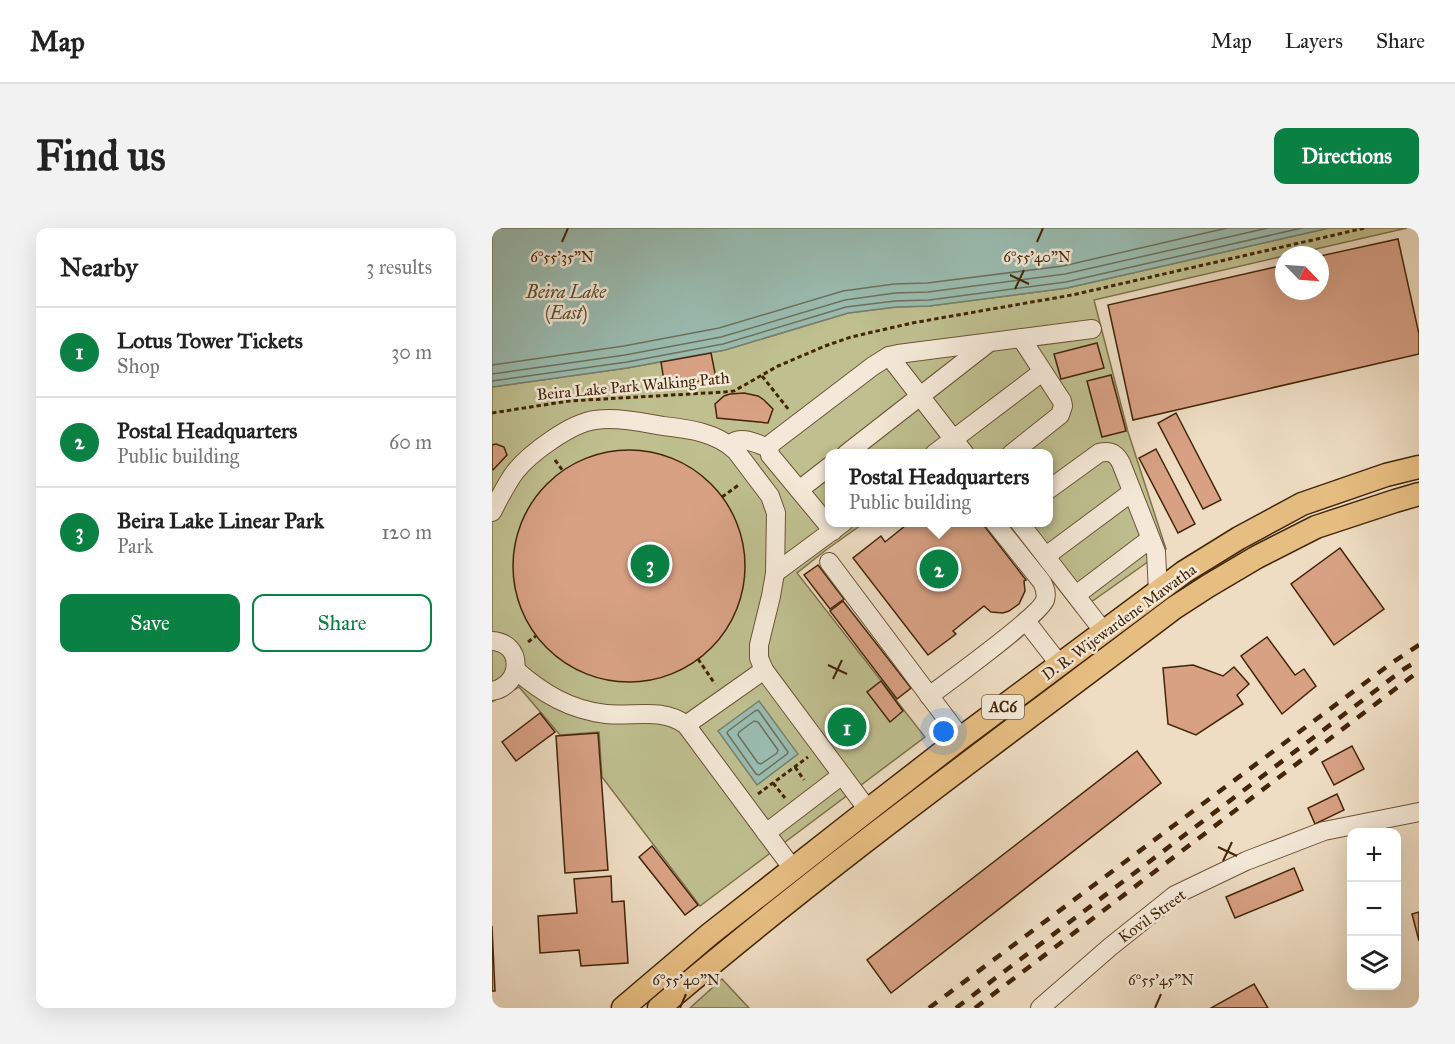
<!DOCTYPE html>
<meta charset="utf-8">
<style>
body{margin:0;font-family:"IM FELL Great Primer",serif;background:#f2f2f2;color:#222}
.controls{position:absolute;right:18px;bottom:18px;display:grid;overflow:hidden;border-radius:12px;box-shadow:0 6px 24px #0002}
.controls button{width:54px;height:54px;display:grid;place-items:center;padding:0;border:0;border-bottom:2px solid #e0e0e0;background:#fff;color:#222;font:30px sans-serif}
.compass{position:absolute;left:783px;top:18px;width:54px;height:54px;border-radius:50%;background:#fff;box-shadow:0 6px 24px #0002;rotate:115deg}
.you{position:absolute;left:452px;top:504px;width:21px;height:21px;margin:-15px;border:4px solid #fff;border-radius:50%;background:#1a73e8;box-shadow:0 0 0 9px #1a73e833}
.badge{display:grid;place-items:center;width:39px;height:39px;border-radius:50%;background:#0b8043;color:#fff;font-size:20px;font-weight:700}
.pin{position:absolute;translate:-50% -50%;border:3px solid #fff;box-shadow:0 2px 6px #0006}
.popup{position:absolute;left:333px;top:221px;width:228px;height:78px;box-sizing:border-box;display:grid;place-content:center;border-radius:12px;background:#fff;filter:drop-shadow(0 2px 4px #0005);font-size:20px;white-space:nowrap;color:#767676}
.popup b{font-size:22px;color:#222}
.popup::after{content:'';position:absolute;left:50%;top:100%;margin-left:-12px;border:12px solid transparent;border-top-color:#fff}
.list{margin:0;padding:0;list-style:none}
h2{display:flex;justify-content:space-between;align-items:center;height:78px;margin:0;padding:0 24px;font-size:26px}
h2 small{font-size:20px;font-weight:400;color:#767676}
.list li{display:grid;grid-template-columns:39px 1fr auto;gap:18px;align-items:center;box-sizing:border-box;height:90px;padding:0 24px;border-top:2px solid #e0e0e0}
.list b{display:block;font-size:22px;white-space:nowrap}
.list p{margin:0;font-size:20px;white-space:nowrap;color:#767676}
.list em{font-size:20px;font-style:normal;color:#767676}
.actions{display:flex;gap:12px;padding:18px 24px}
.actions a{flex:1;padding:14px 0;border:2px solid #0b8043;border-radius:12px;text-align:center;font-size:21px;color:#0b8043}
.actions .main{background:#0b8043;color:#fff}
.icon{flex:none;width:33px;height:33px;fill:none;stroke:currentColor;stroke-width:2;stroke-linecap:round;stroke-linejoin:round}
.map{position:relative;flex:none;width:927px;height:780px;overflow:hidden;border-radius:12px}
header{display:flex;align-items:center;gap:36px;box-sizing:border-box;height:84px;padding:0 30px;background:#fff;border-bottom:2px solid #e0e0e0}
header strong{font-size:28px}
nav{display:flex;gap:33px;margin-inline-start:auto;font-size:21px}
.intro{display:flex;align-items:center;justify-content:space-between;box-sizing:border-box;height:144px;padding:0 36px}
h1{margin:0;font-size:42px}
.button{padding:15px 27px;border-radius:12px;background:#0b8043;color:#fff;font-size:21px;font-weight:700}
main{display:flex;gap:36px;padding:0 36px}
aside{flex:1;background:#fff;border-radius:12px;box-shadow:0 6px 24px #0002}
.map>svg:first-child{display:block}
.green{fill:#bfbf8f;stroke:#80724c;stroke-width:1.5}
.water{fill:#9abcb0;stroke:#77806d;stroke-width:1.5}
.lines{fill:none;stroke-linecap:round;stroke-linejoin:round}
.shore{stroke:#6e715c;stroke-width:1.5}
.building{fill:#d8a184;stroke:#422608;stroke-width:1.5}
.minor-casing{stroke:#6d5437;stroke-width:20}
.major-casing{stroke:#422608;stroke-width:25}
.path{stroke:#422608;stroke-width:3;stroke-dasharray:4.5 3;stroke-linecap:butt}
.minor{stroke:#f4e9d8;stroke-width:18}
.major{stroke:#e7be82;stroke-width:22}
.rail{stroke:#422608;stroke-width:4.5;stroke-dasharray:10 10;stroke-linecap:butt}
.ticks{fill:none;stroke:#422608;stroke-width:2}
.labels{text-anchor:middle;dominant-baseline:central;stroke-width:5;stroke-linejoin:round;paint-order:stroke}
.shield{fill:#f4e9d8;stroke:#776046;stroke-width:1.5}
.shield-label{font-size:15px;font-weight:bold;fill:#422608}
.street-label{font-size:16px;fill:#422608;stroke:#f4e9d8}
.water-label{font-size:18px;font-style:italic;fill:#584c32;stroke:#f4e9d8}
.ticks-label{font-size:15px;text-anchor:middle;fill:#422608;stroke:#f4e9d8;stroke-width:5;stroke-linejoin:round;paint-order:stroke}
</style>
<header>
<strong>Map</strong>
<nav><a>Map</a><a>Layers</a><a>Share</a></nav>
</header>
<div class="intro"><h1>Find us</h1><a class="button">Directions</a></div>
<main>
<aside>
<h2>Nearby<small>3 results</small></h2>
<ul class="list">
<li><span class="badge">1</span><div><b>Lotus Tower Tickets</b><p>Shop</p></div><em>30 m</em></li>
<li><span class="badge">2</span><div><b>Postal Headquarters</b><p>Public building</p></div><em>60 m</em></li>
<li><span class="badge">3</span><div><b>Beira Lake Linear Park</b><p>Park</p></div><em>120 m</em></li>
</ul>
<div class="actions"><a class="main">Save</a><a>Share</a></div>
</aside>
<div class="map">
<svg width="927" height="780" viewBox="0 0 927 780">
<rect width="100%" height="100%" fill="#eeddc3"/>
<filter id="stains"><feTurbulence type="fractalNoise" baseFrequency=".00333" numOctaves="4"/><feColorMatrix values="0 0 0 0 .2 0 0 0 0 .09 0 0 0 0 .02 0 0 0 .5 -.17"/></filter>
<radialGradient id="worn" r=".72"><stop offset=".6" stop-color="#630" stop-opacity="0"/><stop offset="1" stop-color="#630" stop-opacity=".3"/></radialGradient>
<!-- green -->
<g class="green">
<polygon points="837,0 915,0 798,27 792,27 792,28 602,72 636,204 674,321 585,384 515,295 556,294 556,226 338,226 338,294 372,295 334,322 305,345 433,509 208,678 110,549 107,504 68,507 27,459 0,474 0,159 135,140 233,122 356,85 404,79 437,78 575,60"/>
<polygon points="230,751 257,780 198,780"/>
</g>
<!-- water -->
<g class="water">
<polygon points="0,0 837,0 575,60 437,78 404,79 356,85 233,122 135,140 0,159"/>
<polygon points="267,473 306,526 265,557 226,503"/>
</g>
<g class="lines">
<!-- shore -->
<g class="shore">
<polyline points="0,137 132,118 227,100 351,63 402,56 435,55 571,38 735,0"/>
<polyline points="0,146 133,127 229,109 353,72 403,65 436,64 573,46 776,0"/>
<polyline points="0,153 135,134 231,116 354,79 403,73 437,72 574,54 810,0"/>
<polygon points="266,482 296,524 295,526 267,547 264,546 235,505 236,503 263,483"/>
<polygon points="262,493 266,494 286,522 285,525 269,536 266,535 246,507 247,504"/>
</g>
</g>
<!-- building -->
<g class="building">
<polygon points="906,11 927,106 927,126 641,192 616,77 792,37 792,63 828,63 828,28"/>
<polygon points="605,115 612,140 569,151 562,126"/>
<polygon points="219,125 224,150 173,159 169,134"/>
<polygon points="619,147 634,203 610,209 595,153"/>
<polygon points="252,165 266,168 272,172 281,181 276,195 225,190 223,176 232,168 238,166"/>
<polygon points="684,185 729,272 711,281 666,195"/>
<polygon points="4,216 12,219 15,227 1,242 0,241 0,217"/>
<polygon points="664,221 703,296 686,305 647,230"/>
<circle cx="137" cy="338" r="116"/>
<polygon points="418,294 486,294 488,297 490,295 534,352 532,353 533,363 527,376 517,383 511,385 499,384 492,378 461,403 464,406 436,427 361,330 389,308 393,314"/>
<polygon points="848,320 892,381 842,417 799,356"/>
<polygon points="326,337 352,371 338,381 312,347"/>
<polygon points="351,373 419,460 405,471 338,383"/>
<polygon points="775,409 803,447 812,441 824,458 790,486 749,428"/>
<polygon points="701,437 731,448 742,439 757,456 745,467 751,476 704,507 676,496 671,440"/>
<polygon points="389,453 411,483 398,494 375,464"/>
<polygon points="48,485 63,504 24,533 10,514"/>
<polygon points="359,487 367,498 350,512 342,501"/>
<polygon points="106,505 116,642 73,645 64,508"/>
<polygon points="860,518 872,541 842,557 830,534"/>
<polygon points="645,523 669,555 399,765 375,732"/>
<polygon points="845,566 852,582 823,596 816,580"/>
<polygon points="160,618 206,677 193,687 147,629"/>
<polygon points="802,640 811,662 743,690 734,669"/>
<polygon points="119,648 120,674 132,673 136,735 89,738 87,722 48,725 46,688 85,685 82,651"/>
<polygon points="927,684 927,713 920,686"/>
<polygon points="0,698 3,763 0,763"/>
<polygon points="762,756 776,780 719,780"/>
</g>
<g class="lines">
<!-- minor casing -->
<g class="minor-casing">
<g id="minor">
<polyline points="397,128 473,226"/>
<path d="M238 217C248 206 265 216 277 220"/>
<polyline points="354,226 495,116"/>
<polyline points="442,226 550,144"/>
<polyline points="519,226 568,187 571,178 570,173 529,110"/>
<polyline points="307,262 338,238"/>
<path d="M556 262 607 225C618 222 624 225 629 235L664 324 666 364"/>
<path d="M0 284C7 271 14 256 23 244 38 225 79 195 103 192 125 189 149 194 171 198 197 201 224 204 244 223L278 268 284 285 283 345 279 368 267 417V430L272 442 376 582"/>
<polyline points="527,294 612,404"/>
<polyline points="341,303 278,227 277,220 280,215 381,138 397,128 406,126 600,101"/>
<polyline points="554,328 640,264"/>
<polyline points="337,334 469,510"/>
<polyline points="283,345 352,294"/>
<polyline points="584,367 658,311"/>
<polyline points="534,393 568,437"/>
<path d="M0 413C32 415 31 457 0 463"/>
<path d="M24 442C50 465 78 482 114 486 141 489 171 479 194 497L301 641"/>
<path d="M437 468C456 454 548 387 553 372 555 365 553 360 550 354L502 294"/>
<polyline points="194,497 272,442"/>
<polyline points="274,605 350,547"/>
<polyline points="548,780 618,719 683,667 754,633 832,603 927,584"/>
</g>
</g>
<!-- major casing -->
<g class="major-casing">
<g id="major">
<polyline points="131,780 218,706 376,582 469,510 692,344 747,310 810,276 894,247 927,239"/>
<path d="M167 780C332 639 509 511 682 380L716 358 765 329 824 299 903 273 927 266"/>
</g>
</g>
<!-- path -->
<g class="path">
<polyline points="270,148 297,182"/>
<polyline points="0,185 77,173 232,164 242,163 286,138 333,118 359,109 420,95 580,67 873,0"/>
<polyline points="63,232 71,243"/>
<polyline points="230,269 248,256"/>
<polyline points="36,414 44,408"/>
<polyline points="206,431 223,456"/>
<polyline points="303,539 312,552"/>
<polyline points="281,555 293,570"/>
<polyline points="266,566 316,529"/>
</g>
<!-- minor -->
<use href="#minor" class="minor"/>
<!-- major -->
<use href="#major" class="major"/>
<!-- rail -->
<g class="rail">
<polyline points="437,780 901,434 927,417"/>
<polyline points="464,780 912,441 927,432"/>
<polyline points="483,780 927,443"/>
</g>
</g>
<!-- ticks -->
<path class="ticks" d="M70 14 76 0M545 14 551 0M518 47 537 56M523 61 532 42M336 437 355 446M341 451 350 432M726 619 745 628M731 633 740 614M188 780 194 766M663 780 669 766"/>
<g class="labels">
<!-- shield labels -->
<rect class="shield" x="490" y="467" width="42" height="24" rx="4.5"/>
<g class="shield-label">
<text x="511" y="479">AC6</text>
</g>
<!-- street labels -->
<g class="street-label">
<text transform="translate(141 158) rotate(-5)">Beira Lake Park Walking Path</text>
<text transform="translate(627 394) rotate(-36)">D. R. Wijewardene Mawatha</text>
<text transform="translate(660 688) rotate(-36)">Kovil Street</text>
</g>
<!-- water labels -->
<g class="water-label">
<text x="74" y="64">Beira Lake<tspan x="74" dy="21">(East)</tspan></text>
</g>
</g>
<g class="ticks-label">
<text x="70" y="34">6°55'35"N</text>
<text x="545" y="34">6°55'40"N</text>
<text x="194" y="757">6°55'40"N</text>
<text x="669" y="757">6°55'45"N</text>
</g>
<rect width="100%" height="100%" filter="url(#stains)"/>
<rect width="100%" height="100%" fill="url(#worn)"/>
</svg>
<div class="controls">
<button>+</button>
<button>−</button>
<button><svg class="icon" aria-label="layers" viewBox="0 0 24 24"><path d="M12 4l9 5-9 5-9-5zM3 14l9 5 9-5"/></svg></button>
</div>
<svg class="compass" viewBox="-18 -18 36 36"><path d="M0-13l5 13h-10z" fill="#e53935"/><path d="M0 13l5-13h-10z" fill="#767676"/></svg>
<div class="you"></div>
<div class="pin badge" style="left:355px;top:499px">1</div>
<div class="pin badge" style="left:447px;top:341px">2</div>
<div class="popup"><b>Postal Headquarters</b>Public building</div>
<div class="pin badge" style="left:158px;top:336px">3</div>
</div>
</main>
